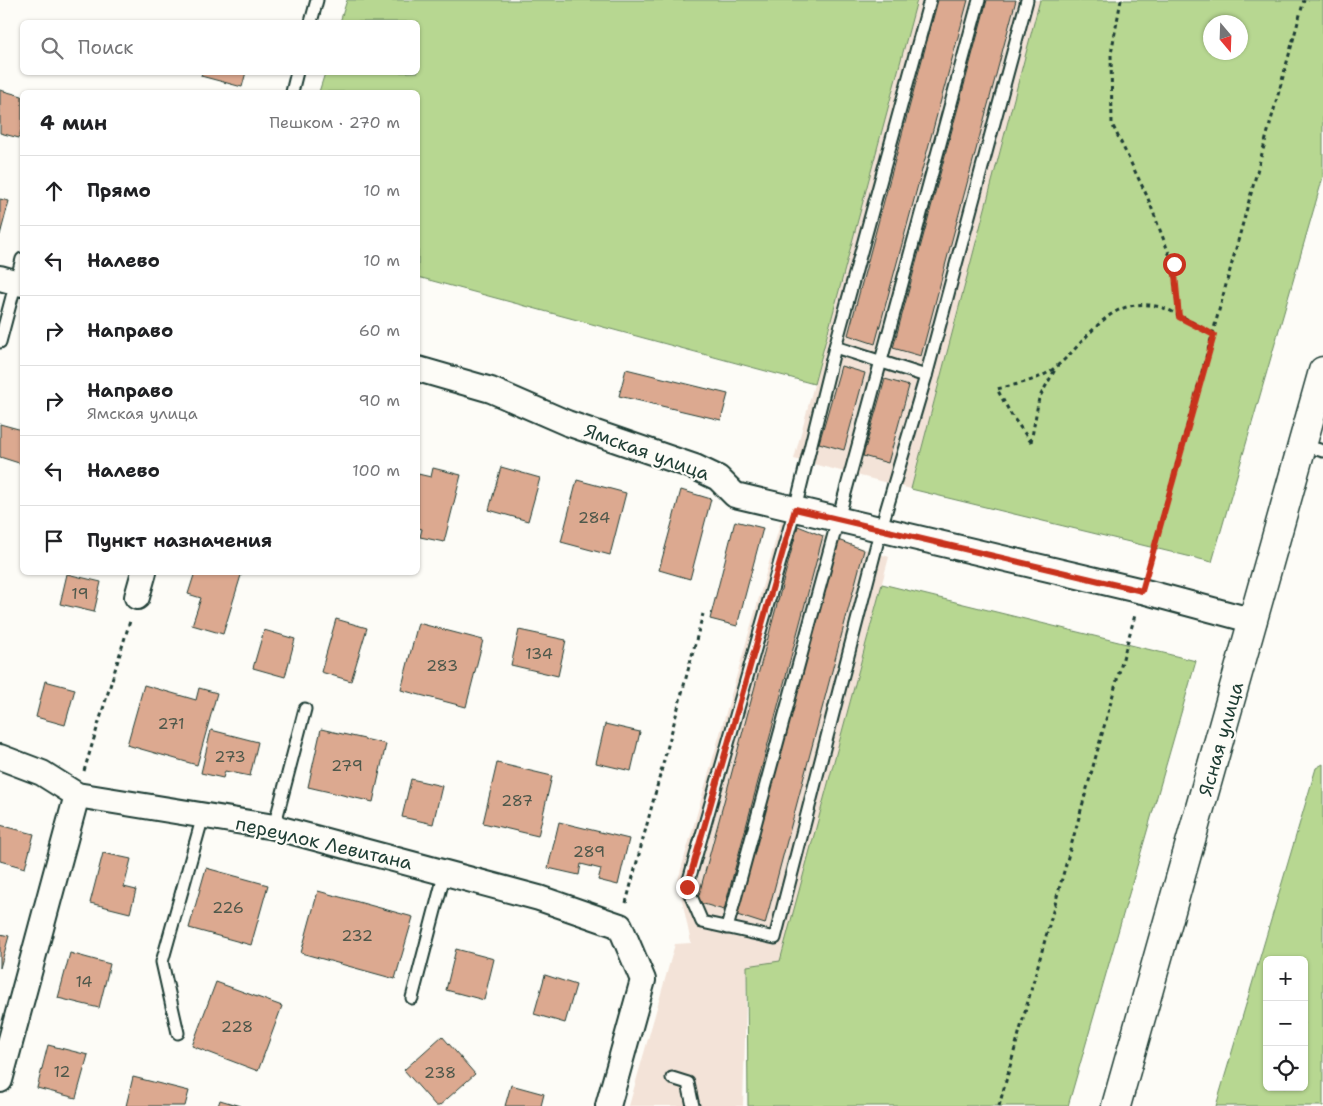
<!DOCTYPE html>
<html lang="ru">
<meta charset="utf-8">
<style>
body{margin:0;font-family:"Shantell Sans",sans-serif;background:#f6f6f6;color:#202124}
.controls{position:absolute;right:15px;bottom:15px;display:grid;overflow:hidden;border-radius:8px;box-shadow:0 1px 4px #0004}
.controls button{width:45px;height:45px;display:grid;place-items:center;padding:0;border:0;border-bottom:1px solid #e0e0e0;background:#fff;color:#202124;font:25px sans-serif}
.compass{position:absolute;left:1203px;top:15px;width:45px;height:45px;border-radius:50%;background:#fff;box-shadow:0 1px 4px #0004;rotate:161deg}
.stop{position:absolute;width:15px;height:15px;margin:-11px;border:4px solid #c8321e;border-radius:50%;background:#fff}
.stop.end{background:#c8321e;border-color:#fff;box-shadow:0 1px 5px #0008}
.list{margin:0;padding:0;list-style:none}
h2{display:flex;justify-content:space-between;align-items:center;height:65px;margin:0;padding:0 20px;font-size:21px}
h2 small{font-size:16px;font-weight:400;color:#757577}
.list li{display:grid;grid-template-columns:32px 1fr auto;gap:15px;align-items:center;box-sizing:border-box;height:70px;padding:0 20px;border-top:1px solid #e0e0e0}
.list b{display:block;font-size:19px;white-space:nowrap}
.list p{margin:0;font-size:16px;white-space:nowrap;color:#757577}
.list em{font-size:16px;font-style:normal;color:#757577}
.icon{flex:none;width:28px;height:28px;fill:none;stroke:currentColor;stroke-width:2;stroke-linecap:round;stroke-linejoin:round}
.map{position:relative;flex:none;width:1323px;height:1106px;overflow:hidden}
.search{position:absolute;background:#fff;box-shadow:0 1px 4px #0004;left:20px;top:20px;width:400px;height:55px;display:flex;align-items:center;gap:12px;box-sizing:border-box;padding:0 18px;border-radius:8px;color:#757577;font-size:19px}
.panel{position:absolute;background:#fff;box-shadow:0 1px 4px #0004;left:20px;top:90px;width:400px;height:485px;border-radius:8px}
.map>svg:first-child{display:block}
.built{fill:#f3e3d8}
.green{fill:#b7d791;stroke:#6b8a62;fill-rule:evenodd}
.building{fill:#dca990;stroke:#1f3d34}
.lines{fill:none;stroke-linecap:round;stroke-linejoin:round}
.lane-casing{stroke:#1f3d34;stroke-width:15}
.street-casing{stroke:#1f3d34;stroke-width:28}
.secondary-casing{stroke:#1f3d34;stroke-width:31}
.path{stroke:#1f3d34;stroke-width:3;stroke-dasharray:4 4;stroke-linecap:butt}
.lane{stroke:#fdfcf7;stroke-width:11}
.street{stroke:#fdfcf7;stroke-width:24}
.secondary{stroke:#fdfcf7;stroke-width:28}
.route{stroke:#c8321e;stroke-width:6}
.labels{text-anchor:middle;dominant-baseline:central;stroke-width:4.5;stroke-linejoin:round;paint-order:stroke}
.number-label{font-size:16px;fill:#4e584b}
.street-label{font-size:19px;fill:#1f3d34;stroke:#fdfcf7}
</style>
<div class="map">
<svg width="1323" height="1106" viewBox="0 0 1323 1106">
<rect width="100%" height="100%" fill="#fdfcf7"/>
<filter id="ink" filterUnits="userSpaceOnUse"><feTurbulence type="fractalNoise" baseFrequency=".02" numOctaves="2"/><feDisplacementMap in="SourceGraphic" scale="10" xChannelSelector="R" yChannelSelector="G"/><feConvolveMatrix kernelMatrix="1 2 1 2 8 2 1 2 1" color-interpolation-filters="sRGB"/></filter>
<g filter="url(#ink)">
<!-- built -->
<g class="built">
<polygon points="917,0 1040,0 911,489 794,459"/>
<polygon points="781,521 889,557 780,962 747,966 743,1106 629,1106 675,944 691,943 678,880"/>
</g>
<!-- green -->
<g class="green">
<polygon points="347,0 917,0 814,384 418,277 418,92 319,92 325,73 418,72 418,22 340,22"/>
<path d="M1040 0H1323V177L1212 562 911 489ZM1240 22V52H1210V22Z"/>
<polygon points="882,584 1196,661 1068,1106 748,1106 747,966 780,961"/>
<path d="M1323 764V1106H1216L1316 768ZM1267 960H1304V1087H1267Z"/>
</g>
<!-- building -->
<g class="building">
<polygon points="938,0 968,0 875,344 848,335"/>
<polygon points="987,0 1016,0 921,356 893,348"/>
<polygon points="202,72 246,72 242,87 201,76"/>
<polygon points="0,90 22,96 22,126 19,138 0,133"/>
<polygon points="0,199 9,201 0,235"/>
<polygon points="841,366 865,373 844,450 819,443"/>
<polygon points="626,369 728,394 721,420 619,396"/>
<polygon points="885,379 909,386 888,463 863,456"/>
<polygon points="0,424 22,430 22,464 0,457"/>
<polygon points="501,467 540,478 528,521 489,510"/>
<polygon points="433,468 461,475 444,542 420,537 422,529 418,528 418,474 431,477"/>
<polygon points="577,480 626,493 610,555 561,542"/>
<polygon points="681,490 711,499 690,579 659,570"/>
<polygon points="735,521 763,528 737,626 710,619"/>
<polygon points="798,526 823,536 724,910 697,902"/>
<polygon points="838,540 864,550 765,924 737,915"/>
<polygon points="195,572 242,572 223,634 192,625 201,598 188,594"/>
<polygon points="67,574 101,582 94,612 60,604"/>
<polygon points="336,619 367,628 351,681 321,672"/>
<polygon points="418,623 483,640 466,707 401,690"/>
<polygon points="264,630 295,639 285,677 253,668"/>
<polygon points="519,630 566,640 558,676 511,665"/>
<polygon points="45,681 75,689 65,725 36,717"/>
<polygon points="144,685 196,700 199,688 217,693 197,765 127,745"/>
<polygon points="605,724 640,732 631,771 596,763"/>
<polygon points="321,729 386,744 373,802 308,787"/>
<polygon points="211,730 258,742 250,776 225,771 223,778 201,773"/>
<polygon points="497,763 552,776 538,836 483,823"/>
<polygon points="411,779 442,786 433,824 402,817"/>
<polygon points="559,822 629,839 618,885 598,880 601,869 581,864 579,875 548,868"/>
<polygon points="0,825 34,834 25,868 0,861"/>
<polygon points="103,853 131,859 124,887 136,890 130,913 90,903"/>
<polygon points="206,868 268,885 251,945 189,928"/>
<polygon points="318,891 413,917 395,979 301,953"/>
<polygon points="0,934 9,936 0,968"/>
<polygon points="456,949 494,959 484,1000 446,990"/>
<polygon points="70,953 110,964 99,1008 58,998"/>
<polygon points="545,975 576,985 565,1023 534,1014"/>
<polygon points="216,982 282,1006 258,1071 192,1046"/>
<polygon points="442,1036 475,1074 439,1106 436,1106 404,1070"/>
<polygon points="48,1045 88,1055 76,1098 37,1088"/>
<polygon points="133,1077 189,1091 185,1106 126,1106"/>
<polygon points="511,1085 544,1094 541,1106 505,1106"/>
<polygon points="220,1100 240,1106 218,1106"/>
</g>
<g class="lines">
<!-- lane casing -->
<g class="lane-casing">
<g id="lane">
<polyline points="930,0 835,347 795,509 687,887 702,922 775,938 881,528 926,376 1027,0"/>
<polyline points="311,22 317,0"/>
<polyline points="292,92 297,72"/>
<polyline points="0,342 22,259"/>
<polyline points="835,347 926,376"/>
<polyline points="1303,445 1323,451"/>
<polyline points="274,827 305,709"/>
<polyline points="727,928 979,0"/>
<polyline points="412,998 445,872"/>
<polyline points="178,1033 162,962 203,816"/>
<polyline points="672,1078 688,1083 693,1106"/>
</g>
</g>
<!-- street casing -->
<g class="street-casing">
<g id="street">
<polyline points="0,278 22,284"/>
<polyline points="418,369 491,390 567,423 695,467 718,478 735,495 1142,591 1254,621"/>
<polyline points="137,597 144,572"/>
<polyline points="0,757 42,773 77,795 274,827 539,898 620,926 643,980 608,1106"/>
<polyline points="0,1080 77,795"/>
</g>
</g>
<!-- secondary casing -->
<g class="secondary-casing">
<polyline id="secondary" points="1116,1106 1323,371"/>
</g>
<!-- path -->
<g class="path">
<polyline points="1121,0 1111,54 1112,124 1147,196 1173,264 1179,317"/>
<path d="M1031 442 1012 416 997 389C1018 384 1041 380 1057 366 1088 341 1108 296 1156 306 1173 309 1198 327 1214 335"/>
<polyline points="1031,442 1039,398 1056,368"/>
<polyline points="1149,566 1304,0"/>
<polyline points="84,771 130,621"/>
<polyline points="626,903 703,614"/>
<polyline points="999,1106 1135,615"/>
</g>
<!-- lane -->
<use href="#lane" class="lane"/>
<!-- street -->
<use href="#street" class="street"/>
<!-- secondary -->
<use href="#secondary" class="secondary"/>
</g>
</g>
<g class="lines" filter="url(#ink)">
<!-- route -->
<polyline class="route" points="687,887 795,509 1142,591 1214,335 1179,317 1174,264"/>
</g>
<g class="labels">
<!-- number labels -->
<g class="number-label">
<text x="594" y="517">284</text>
<text x="80" y="593">19</text>
<text x="539" y="653">134</text>
<text x="442" y="665">283</text>
<text x="171" y="723">271</text>
<text x="230" y="756">273</text>
<text x="347" y="765">279</text>
<text x="517" y="800">287</text>
<text x="589" y="851">289</text>
<text x="228" y="907">226</text>
<text x="357" y="935">232</text>
<text x="84" y="981">14</text>
<text x="237" y="1026">228</text>
<text x="62" y="1071">12</text>
<text x="440" y="1072">238</text>
</g>
<!-- street labels -->
<g class="street-label">
<text transform="translate(647 452) rotate(20)">Ямская улица</text>
<text transform="translate(1221 739) rotate(-74)">Ясная улица</text>
<text transform="translate(324 843) rotate(13)">переулок Левитана</text>
</g>
</g>
</svg>
<div class="controls">
<button>+</button>
<button>−</button>
<button><svg class="icon" aria-label="locate" viewBox="0 0 24 24"><circle cx="12" cy="12" r="6"/><path d="M12 2v4M12 18v4M2 12h4M18 12h4"/></svg></button>
</div>
<svg class="compass" viewBox="-18 -18 36 36"><path d="M0-13l5 13h-10z" fill="#e53935"/><path d="M0 13l5-13h-10z" fill="#757577"/></svg>
<div class="stop" style="left:1174px;top:264px"></div>
<div class="stop end" style="left:687px;top:887px"></div>
<div class="search"><svg class="icon" aria-label="search" viewBox="0 0 24 24"><circle cx="10" cy="10" r="6"/><path d="M15 15l6 6"/></svg>Поиск</div>
<section class="panel">
<h2>4 мин<small>Пешком · 270 m</small></h2>
<ul class="list">
<li><svg class="icon" aria-label="ahead" viewBox="0 0 24 24"><path d="M12 20V5M6 11l6-6 6 6"/></svg><div><b>Прямо</b></div><em>10 m</em></li>
<li><svg class="icon" aria-label="left" viewBox="0 0 24 24"><path d="M17 20v-9H6M10 6l-5 5 5 5"/></svg><div><b>Налево</b></div><em>10 m</em></li>
<li><svg class="icon" aria-label="right" viewBox="0 0 24 24"><path d="M7 20v-9h11M14 6l5 5-5 5"/></svg><div><b>Направо</b></div><em>60 m</em></li>
<li><svg class="icon" aria-label="right" viewBox="0 0 24 24"><path d="M7 20v-9h11M14 6l5 5-5 5"/></svg><div><b>Направо</b><p>Ямская улица</p></div><em>90 m</em></li>
<li><svg class="icon" aria-label="left" viewBox="0 0 24 24"><path d="M17 20v-9H6M10 6l-5 5 5 5"/></svg><div><b>Налево</b></div><em>100 m</em></li>
<li><svg class="icon" aria-label="arrive" viewBox="0 0 24 24"><path d="M6 21V4h12l-3 4 3 4H6"/></svg><div><b>Пункт назначения</b></div></li>
</ul>
</section>
</div>
